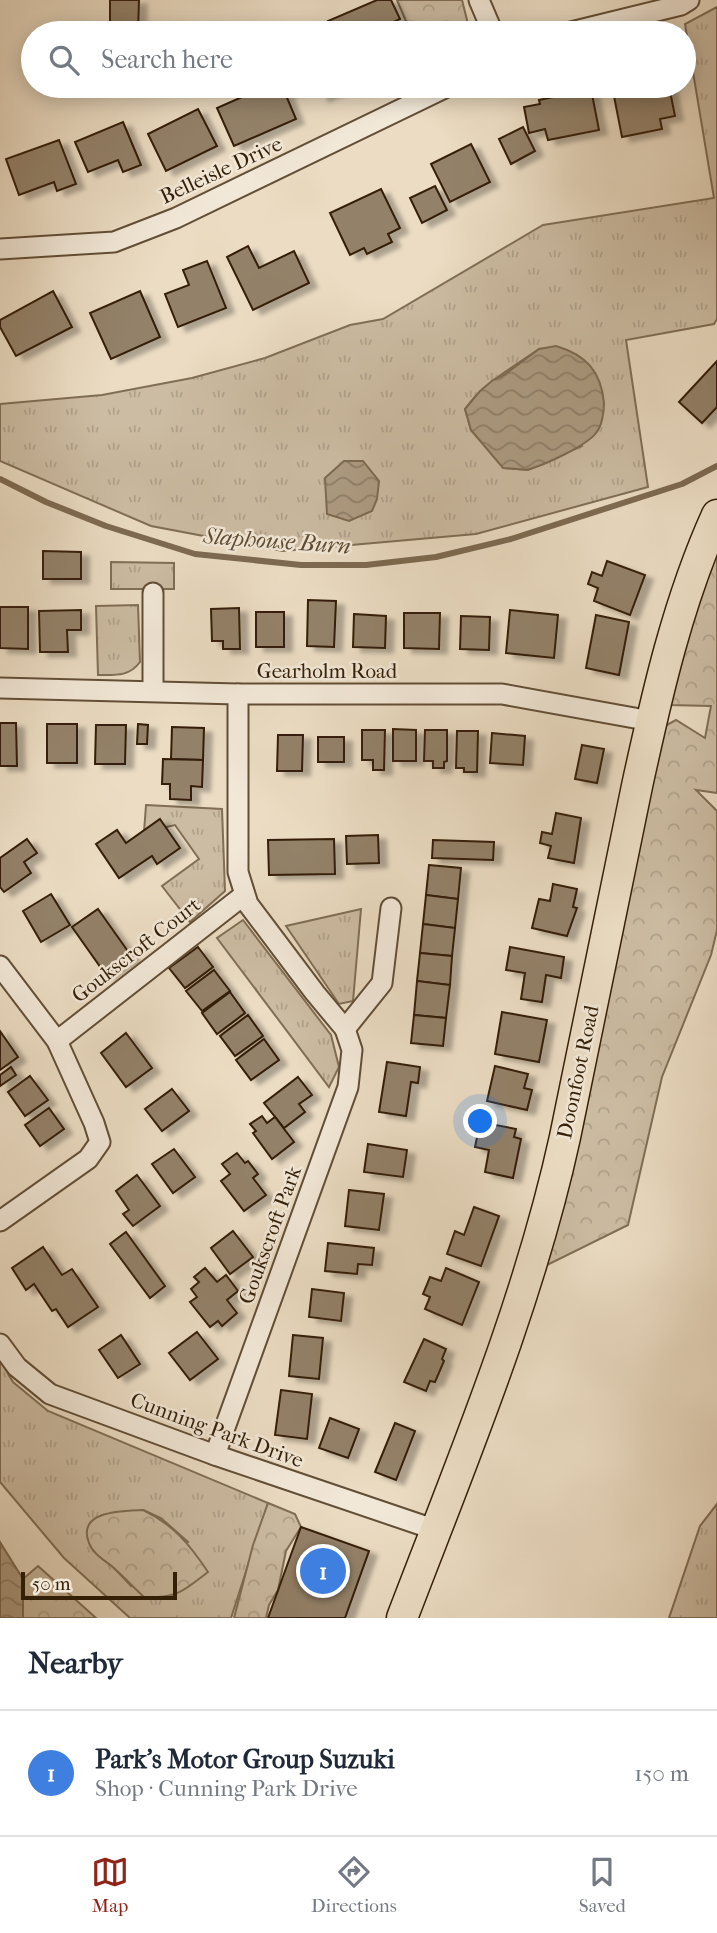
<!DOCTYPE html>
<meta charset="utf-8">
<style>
body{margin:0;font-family:"IM FELL French Canon",serif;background:#f2f2f3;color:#1f2937}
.scale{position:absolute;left:21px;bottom:18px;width:156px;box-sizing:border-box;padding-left:7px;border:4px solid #341f07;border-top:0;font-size:19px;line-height:24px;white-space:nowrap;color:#341f07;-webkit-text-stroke:5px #f2e8d8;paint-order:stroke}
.you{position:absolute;left:481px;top:1122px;width:24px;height:24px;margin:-18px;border:5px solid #fff;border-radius:50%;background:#1a73e8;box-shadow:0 0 0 10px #1a73e833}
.badge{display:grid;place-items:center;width:46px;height:46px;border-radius:50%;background:#8f2418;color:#fff;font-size:23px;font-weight:700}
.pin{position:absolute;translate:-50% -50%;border:4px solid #fff;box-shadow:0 2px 7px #0006}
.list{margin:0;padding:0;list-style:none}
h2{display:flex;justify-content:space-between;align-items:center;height:91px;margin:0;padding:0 28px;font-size:30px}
h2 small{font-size:23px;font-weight:400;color:#747a83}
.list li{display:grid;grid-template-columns:46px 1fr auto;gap:21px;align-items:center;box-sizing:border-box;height:126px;padding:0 28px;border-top:2px solid #e0e1e3}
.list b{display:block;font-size:26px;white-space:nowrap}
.list p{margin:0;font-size:23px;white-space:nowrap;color:#747a83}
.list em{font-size:23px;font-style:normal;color:#747a83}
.icon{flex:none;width:38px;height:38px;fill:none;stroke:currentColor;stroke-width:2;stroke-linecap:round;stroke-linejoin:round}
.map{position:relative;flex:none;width:717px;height:1618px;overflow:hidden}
.search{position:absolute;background:#fff;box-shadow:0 4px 18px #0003;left:21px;right:21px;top:21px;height:77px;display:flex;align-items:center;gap:18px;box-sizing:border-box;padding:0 24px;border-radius:38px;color:#747a83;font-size:26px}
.sheet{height:217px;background:#fff}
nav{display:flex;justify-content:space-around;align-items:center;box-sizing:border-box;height:98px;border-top:2px solid #e0e1e3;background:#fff;font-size:19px;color:#747a83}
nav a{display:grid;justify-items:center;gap:4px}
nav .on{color:#8f2418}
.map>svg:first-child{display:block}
.grass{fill:url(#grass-tufts);stroke:#806e55;stroke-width:2;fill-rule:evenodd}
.forest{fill:url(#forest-crowns);stroke:#806e55;stroke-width:2}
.water{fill:url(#water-waves);stroke:#7d6a51;stroke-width:2}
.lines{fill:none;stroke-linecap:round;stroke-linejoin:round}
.stream{stroke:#7d6a51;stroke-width:6}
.building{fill:#938169;stroke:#341f07;stroke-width:2;filter:url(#shadow)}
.minor-casing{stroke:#624e36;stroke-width:23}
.primary-casing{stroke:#341f07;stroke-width:33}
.minor{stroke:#f2e8d8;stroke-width:19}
.primary{stroke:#ebdcc3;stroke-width:30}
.labels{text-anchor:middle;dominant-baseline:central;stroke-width:5;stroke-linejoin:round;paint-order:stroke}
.street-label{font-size:21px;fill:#341f07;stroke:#f2e8d8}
.water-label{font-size:23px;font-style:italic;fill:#5e4b32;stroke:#f2e8d8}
</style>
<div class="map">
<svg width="717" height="1618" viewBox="0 0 717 1618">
<defs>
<pattern id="grass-tufts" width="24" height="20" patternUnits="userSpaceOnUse" patternTransform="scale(1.75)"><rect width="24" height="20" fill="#ccbca3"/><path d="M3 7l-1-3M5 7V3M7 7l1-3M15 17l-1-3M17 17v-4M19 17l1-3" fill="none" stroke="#b0a18b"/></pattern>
<pattern id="forest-crowns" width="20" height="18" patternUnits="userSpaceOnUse" patternTransform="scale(1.75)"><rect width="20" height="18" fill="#ccbca3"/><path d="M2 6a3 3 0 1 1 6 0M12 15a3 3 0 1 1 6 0" fill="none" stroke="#b0a18b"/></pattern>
<pattern id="water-waves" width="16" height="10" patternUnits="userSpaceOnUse" patternTransform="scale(1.75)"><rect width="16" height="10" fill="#ad9c83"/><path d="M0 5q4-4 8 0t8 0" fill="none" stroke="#8e7f69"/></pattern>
<filter id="shadow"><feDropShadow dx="8" dy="4.5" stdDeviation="2" flood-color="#0004"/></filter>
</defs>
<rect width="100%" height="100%" fill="#ebdcc3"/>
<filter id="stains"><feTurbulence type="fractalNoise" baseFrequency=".00286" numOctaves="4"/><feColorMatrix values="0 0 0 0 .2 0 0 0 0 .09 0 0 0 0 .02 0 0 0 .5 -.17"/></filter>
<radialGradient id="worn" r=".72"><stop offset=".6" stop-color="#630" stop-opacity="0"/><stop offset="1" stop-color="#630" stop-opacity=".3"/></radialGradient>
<!-- grass -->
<g class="grass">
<path d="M717 7V319L714 324 626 340 648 487 476 534 283 551 151 526 0 461V404L102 395 192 378 265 358 350 325 383 319 543 225 714 198 685 24ZM539 349 582 446 528 470 504 468 471 430 465 409C484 383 513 367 539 349Z"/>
<polygon points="111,562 174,563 174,589 111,589"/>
<path d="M138 605 140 662C129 677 115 675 98 675L96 606Z"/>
<polygon points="146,805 222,809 225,891 190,922 162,886 199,859 175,825 144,832"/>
<polygon points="361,909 353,1001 339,1004 286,926"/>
<polygon points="243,920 331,1035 339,1067 329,1087 217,938"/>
<path d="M0 1360 13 1382 48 1411 268 1503 231 1618H130L64 1558 0 1482ZM143 1510 161 1518 188 1542 131 1586 116 1570Z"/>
<polygon points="717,1504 717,1618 669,1618 700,1526"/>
</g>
<!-- forest -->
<g class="forest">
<polygon points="397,0 462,0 469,28 467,33 411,33"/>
<polygon points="717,547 717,793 696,790 717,811 717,930 711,955 662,1077 628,1225 533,1272 663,727 676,720 705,738 711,706 669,705 707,562"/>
<polygon points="268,1503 295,1514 301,1527 286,1551 278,1590 269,1605 266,1618 234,1618 253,1545"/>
<path d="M143 1510C173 1524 190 1545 208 1572 182 1592 178 1598 144 1597 134 1588 126 1579 116 1570 108 1562 93 1555 89 1543 76 1510 124 1511 143 1510Z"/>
<polygon points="38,1566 96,1618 23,1618 23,1579"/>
</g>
<!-- water -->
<g class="water">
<path d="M556 346C586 355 601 371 604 403 604 412 602 426 596 433 586 446 546 464 530 469 523 471 512 468 503 468L471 430 465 409 480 391 493 380 504 375 539 349Z"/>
<polygon points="344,461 363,461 379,481 377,499 372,511 349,521 327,514 325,478"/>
<polygon points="0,1542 23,1579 23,1618 0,1618"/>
</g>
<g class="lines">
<!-- stream -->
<polyline class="stream" points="0,479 46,502 106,526 195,554 301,565 366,565 436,557 511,539 682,484 717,466"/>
</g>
<!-- building -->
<g class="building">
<polygon points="110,0 139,0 138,33 91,33 91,23 110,24"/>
<polygon points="377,0 391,0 400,19 378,29 379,33 333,33 328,21"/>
<polygon points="267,86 300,86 285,93 296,119 234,146 217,108"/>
<polygon points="317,86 346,86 321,97"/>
<polygon points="612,86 669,86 675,116 660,119 662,129 622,137"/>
<polygon points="591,89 599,130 548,140 545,129 529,133 524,107 540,104 539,100"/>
<polygon points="198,109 217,146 166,171 148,134"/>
<polygon points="123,122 141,165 123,172 118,160 88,172 75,142"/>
<polygon points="523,127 535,151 511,164 499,139"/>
<polygon points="59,140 76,184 57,191 54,182 19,195 6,159"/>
<polygon points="471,144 490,182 450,202 431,164"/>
<polygon points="435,186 447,210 422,223 410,198"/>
<polygon points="381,189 400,228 388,234 392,242 367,254 364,248 350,255 330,213"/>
<polygon points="248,246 259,268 294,251 309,283 253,310 227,257"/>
<polygon points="207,261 226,308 178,327 165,294 189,285 183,270"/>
<polygon points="53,291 72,327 16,356 0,327 0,320"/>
<polygon points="140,291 160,337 111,359 90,313"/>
<polygon points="717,361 717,407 702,423 679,402"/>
<polygon points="43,551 81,552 81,579 43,579"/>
<polygon points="607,561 645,575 630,615 594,601 598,588 588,584 592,572 602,576"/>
<polygon points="308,600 336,601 334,647 307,646"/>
<polygon points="0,607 28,607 28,649 0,648"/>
<polygon points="239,608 240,649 223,649 223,641 212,641 211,609"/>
<polygon points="81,610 81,630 67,630 68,652 40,652 39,611"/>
<polygon points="510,610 558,615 554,658 506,653"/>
<rect x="256" y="612" width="28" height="35"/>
<polygon points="404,613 440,613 439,649 404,648"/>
<polygon points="354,614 386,616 385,648 353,647"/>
<polygon points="596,615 629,622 619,675 586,668"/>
<polygon points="461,616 490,617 489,650 460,649"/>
<polygon points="0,723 16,723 17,766 0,766"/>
<rect x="47" y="724" width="30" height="39"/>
<polygon points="138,724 148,725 147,744 137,744"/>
<polygon points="96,725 126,725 125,764 95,764"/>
<polygon points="172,727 204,728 203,760 171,759"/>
<polygon points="393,729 416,730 416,761 393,761"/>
<polygon points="362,730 385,730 384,770 373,770 373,760 362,760"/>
<polygon points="425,730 447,730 447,761 444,762 444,768 433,768 433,761 424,761"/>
<polygon points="457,731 478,731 477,772 464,772 464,768 456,768"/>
<polygon points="492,733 525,736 523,765 490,763"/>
<polygon points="278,735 303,735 302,771 277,771"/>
<rect x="318" y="737" width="26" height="25"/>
<polygon points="582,745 604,749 597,783 575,779"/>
<polygon points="163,759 203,760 202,787 191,786 191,800 170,799 170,784 162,784"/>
<polygon points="556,813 581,818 574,863 548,858 551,846 540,843 542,832 552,834"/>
<polygon points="160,819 180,848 157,864 152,856 119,878 96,844 117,830 126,843"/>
<polygon points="378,835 379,863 347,864 346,836"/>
<polygon points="27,839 37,853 24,862 31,873 4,892 0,887 0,858"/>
<polygon points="334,839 335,874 269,875 268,840"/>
<polygon points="433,840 494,842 493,860 432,858"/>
<polygon points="429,865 461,868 458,899 426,895"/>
<polygon points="553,884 577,889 573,907 577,908 567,936 532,928 539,899 550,901"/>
<polygon points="51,894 70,925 41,942 23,911"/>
<polygon points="426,895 458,899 455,928 423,924"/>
<polygon points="98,909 132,957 106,975 72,927"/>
<polygon points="423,924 455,928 452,956 420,953"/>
<polygon points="198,947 213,967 185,988 169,968"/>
<polygon points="510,947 564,957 561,978 546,975 542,1002 521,999 525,973 506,970"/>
<polygon points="420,953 452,956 450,985 417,981"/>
<polygon points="214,970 230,991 202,1011 186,991"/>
<polygon points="417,981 450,985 446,1018 414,1015"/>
<polygon points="230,992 245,1013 217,1034 202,1013"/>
<polygon points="502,1012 547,1020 539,1062 495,1054"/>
<polygon points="248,1015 263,1036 235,1056 220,1036"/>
<polygon points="414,1015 446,1018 443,1046 411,1043"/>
<polygon points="0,1031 18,1057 0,1070"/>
<polygon points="126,1033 152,1068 126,1087 101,1053"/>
<polygon points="264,1039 279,1060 251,1080 236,1060"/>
<polygon points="387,1062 420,1067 418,1083 411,1082 406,1116 379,1112"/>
<polygon points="495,1066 528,1074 524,1088 532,1090 527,1110 487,1101"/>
<polygon points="11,1067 16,1075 0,1086 0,1075"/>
<polygon points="30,1076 48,1100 25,1116 8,1092"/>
<polygon points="298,1077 312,1095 299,1104 305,1112 284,1128 264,1103"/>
<polygon points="172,1089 189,1111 162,1131 145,1109"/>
<polygon points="49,1108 64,1129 40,1146 25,1125"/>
<polygon points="262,1116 267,1123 275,1117 294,1142 272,1159 253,1133 256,1131 250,1124"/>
<polygon points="480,1122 516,1129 514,1137 521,1139 513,1178 485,1172 489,1150 475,1147"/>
<polygon points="368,1144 407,1150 403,1177 364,1172"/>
<polygon points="174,1149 195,1177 173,1193 152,1164"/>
<polygon points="237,1153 245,1163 248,1161 258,1174 253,1178 266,1195 244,1211 221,1181 230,1174 222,1164"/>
<polygon points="137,1175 160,1206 133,1226 123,1214 129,1210 116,1191"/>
<polygon points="349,1190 384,1194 379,1230 345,1226"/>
<polygon points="474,1207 499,1216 481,1266 447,1254 455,1231 464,1235"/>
<polygon points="233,1231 253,1257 230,1274 211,1248"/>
<polygon points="126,1232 165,1286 150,1298 110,1244"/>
<polygon points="328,1243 374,1248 372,1265 358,1264 357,1274 325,1271"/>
<polygon points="43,1247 62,1275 72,1269 98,1307 68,1327 56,1309 52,1311 34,1284 26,1290 12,1268"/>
<polygon points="205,1268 217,1282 226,1275 238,1291 227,1300 237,1313 222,1326 218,1321 210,1327 190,1302 197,1297 191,1289 199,1282 194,1277"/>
<polygon points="446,1268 479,1282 462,1325 425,1309 430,1297 423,1294 430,1277 441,1281"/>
<polygon points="312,1289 344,1293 341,1321 309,1317"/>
<polygon points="197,1332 218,1359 190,1380 169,1353"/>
<polygon points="121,1335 140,1364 118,1378 99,1350"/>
<polygon points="293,1335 323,1338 319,1379 289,1376"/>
<polygon points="424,1339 446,1349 442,1359 444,1361 435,1382 430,1381 426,1391 404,1382"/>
<polygon points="281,1390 312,1394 307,1439 275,1435"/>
<polygon points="330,1418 359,1429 348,1458 319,1448"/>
<polygon points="395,1423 415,1431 396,1480 375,1472"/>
<polygon points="301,1527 369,1551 345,1618 268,1618"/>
</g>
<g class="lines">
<!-- minor casing -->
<g class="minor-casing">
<g id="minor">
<polyline points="479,0 493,33"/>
<polyline points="567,33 681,5 689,0"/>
<polyline points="0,249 114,242 176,218 449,86"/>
<polyline points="0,688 238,694 502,694 651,721"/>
<polyline points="153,691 153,593"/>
<polyline points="0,966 57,1041 94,1123 100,1142 88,1159 0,1221"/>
<polyline points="345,1029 382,983 391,908"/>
<polyline points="57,1041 244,895"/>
<polyline points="0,1344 17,1367 50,1394 215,1455 436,1530"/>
<polyline points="215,1455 348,1087 352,1050 345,1029 315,993 248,904 238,872 238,694"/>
</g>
</g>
<!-- primary casing -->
<g class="primary-casing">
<path id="primary" d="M402 1618C462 1461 529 1302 565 1137 590 1020 612 903 637 786 657 694 678 601 717 515"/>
</g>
<!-- minor -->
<use href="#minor" class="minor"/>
<!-- primary -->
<use href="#primary" class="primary"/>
</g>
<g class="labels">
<!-- street labels -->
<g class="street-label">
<text transform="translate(221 170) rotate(-25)">Belleisle Drive</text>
<text x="327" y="671">Gearholm Road</text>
<text transform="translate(136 950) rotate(-38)">Goukscroft Court</text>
<text transform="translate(578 1072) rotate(-78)">Doonfoot Road</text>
<text transform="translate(270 1235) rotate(-70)">Goukscroft Park</text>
<text transform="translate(217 1430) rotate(20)">Cunning Park Drive</text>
</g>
<!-- water labels -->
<g class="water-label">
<text transform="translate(277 541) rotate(4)">Slaphouse Burn</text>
</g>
</g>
<rect width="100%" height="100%" filter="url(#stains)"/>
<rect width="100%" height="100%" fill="url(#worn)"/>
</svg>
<div class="scale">50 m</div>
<div class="you"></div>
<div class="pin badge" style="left:323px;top:1571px;background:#3f7fe0">1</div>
<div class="search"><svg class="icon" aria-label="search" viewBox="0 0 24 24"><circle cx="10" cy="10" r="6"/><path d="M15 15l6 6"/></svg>Search here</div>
</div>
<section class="sheet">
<h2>Nearby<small></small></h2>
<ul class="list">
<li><span class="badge" style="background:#3f7fe0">1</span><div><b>Park's Motor Group Suzuki</b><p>Shop · Cunning Park Drive</p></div><em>150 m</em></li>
</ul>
</section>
<nav>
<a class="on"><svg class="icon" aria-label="map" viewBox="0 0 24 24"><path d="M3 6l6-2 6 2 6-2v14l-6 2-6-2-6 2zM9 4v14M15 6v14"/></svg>Map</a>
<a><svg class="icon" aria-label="directions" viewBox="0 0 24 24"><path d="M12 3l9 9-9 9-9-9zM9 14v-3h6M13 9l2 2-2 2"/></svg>Directions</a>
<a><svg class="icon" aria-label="saved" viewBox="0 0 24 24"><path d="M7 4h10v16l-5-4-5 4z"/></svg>Saved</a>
</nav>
